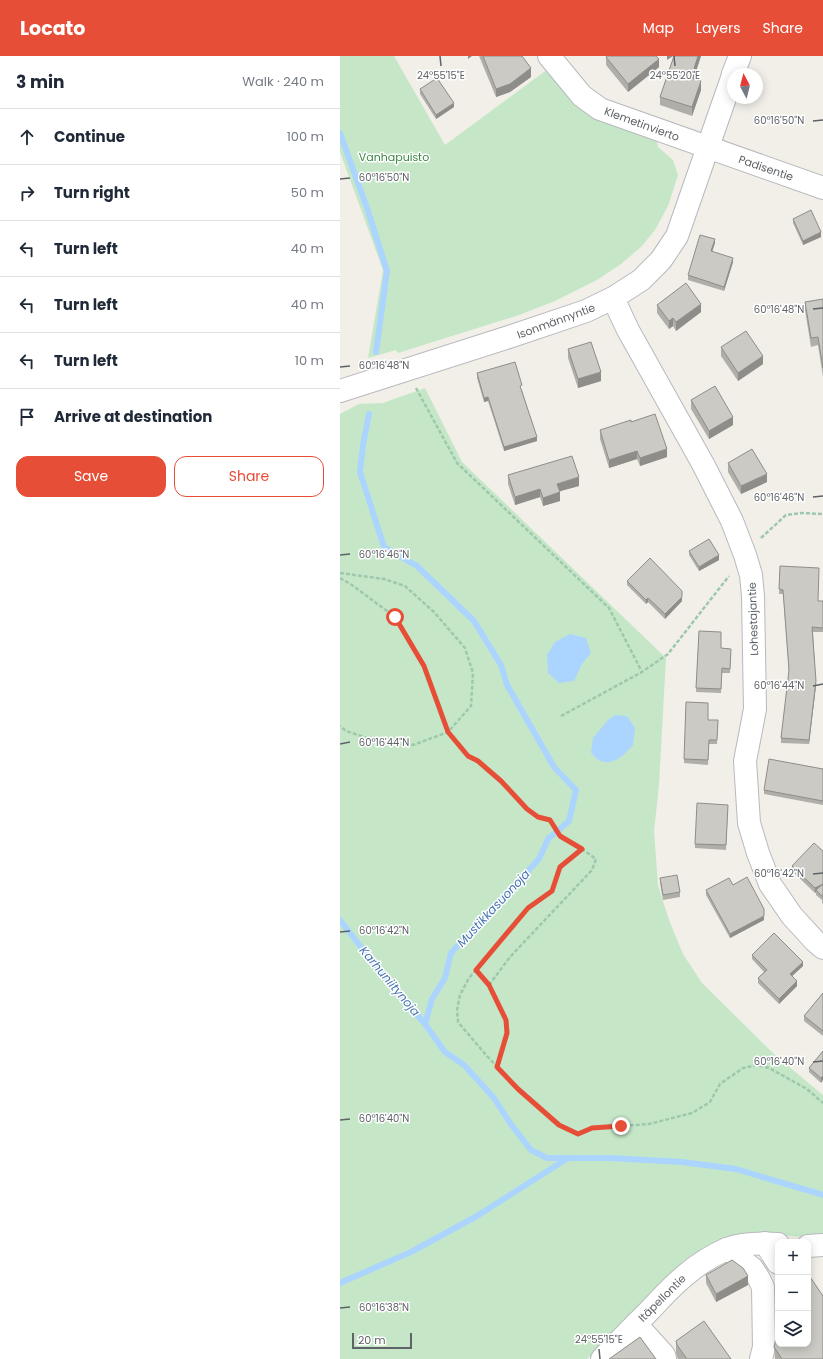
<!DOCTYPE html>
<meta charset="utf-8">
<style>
body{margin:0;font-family:Poppins,sans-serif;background:#f6f6f7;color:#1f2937}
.controls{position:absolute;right:12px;bottom:12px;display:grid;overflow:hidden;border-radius:8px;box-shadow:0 2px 10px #0003}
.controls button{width:36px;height:36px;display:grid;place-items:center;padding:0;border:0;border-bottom:1px solid #e0e1e3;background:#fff;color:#1f2937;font:20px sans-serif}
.compass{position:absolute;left:387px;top:12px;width:36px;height:36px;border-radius:50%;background:#fff;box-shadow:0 2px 10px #0003;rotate:353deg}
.scale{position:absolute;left:12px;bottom:10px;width:60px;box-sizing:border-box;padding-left:4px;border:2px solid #5f6267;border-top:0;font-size:11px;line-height:14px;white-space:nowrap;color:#5f6267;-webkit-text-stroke:3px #fff;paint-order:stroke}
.stop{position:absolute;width:12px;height:12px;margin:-9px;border:3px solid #e74e37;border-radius:50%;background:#fff}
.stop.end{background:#e74e37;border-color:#fff;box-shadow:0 1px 4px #0008}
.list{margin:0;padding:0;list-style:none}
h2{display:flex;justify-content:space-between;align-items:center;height:52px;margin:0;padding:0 16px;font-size:17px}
h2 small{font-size:13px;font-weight:400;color:#747a83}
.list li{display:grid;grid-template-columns:26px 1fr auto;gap:12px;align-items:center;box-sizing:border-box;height:56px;padding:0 16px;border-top:1px solid #e0e1e3}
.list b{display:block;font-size:15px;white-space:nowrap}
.list em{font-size:13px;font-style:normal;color:#747a83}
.actions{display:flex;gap:8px;padding:12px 16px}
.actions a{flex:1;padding:9px 0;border:1px solid #e74e37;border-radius:12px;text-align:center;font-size:14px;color:#e74e37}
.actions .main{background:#e74e37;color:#fff}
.icon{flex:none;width:22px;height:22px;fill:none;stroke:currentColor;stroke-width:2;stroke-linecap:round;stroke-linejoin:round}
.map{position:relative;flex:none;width:483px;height:1303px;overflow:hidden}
header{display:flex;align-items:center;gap:24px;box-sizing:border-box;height:56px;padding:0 20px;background:#e74e37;color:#fff}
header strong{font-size:19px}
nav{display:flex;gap:22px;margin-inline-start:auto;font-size:14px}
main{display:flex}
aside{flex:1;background:#fff}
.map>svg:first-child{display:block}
.green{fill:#c5e7c7}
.water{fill:#abd5fe}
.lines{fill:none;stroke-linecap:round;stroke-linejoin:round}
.stream{stroke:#abd5fe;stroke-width:6}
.minor-casing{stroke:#b8b9be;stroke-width:24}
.path{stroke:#9ec8ad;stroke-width:2.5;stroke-dasharray:4 2;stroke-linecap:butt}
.minor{stroke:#fff;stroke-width:22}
.wall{fill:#afaea9}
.shaded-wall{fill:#8f8d89}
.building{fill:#cccac4;stroke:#8f8d89}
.route{stroke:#e74e37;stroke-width:5}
.ticks{fill:none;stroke:#5f6267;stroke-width:1.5}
.labels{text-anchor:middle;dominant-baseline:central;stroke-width:3;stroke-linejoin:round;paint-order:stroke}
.street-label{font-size:11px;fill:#5f6267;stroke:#fff}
.park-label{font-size:11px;fill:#378640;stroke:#fff}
.water-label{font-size:12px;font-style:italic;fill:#4674b1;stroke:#fff}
.ticks-label{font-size:10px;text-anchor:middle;fill:#5f6267;stroke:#fff;stroke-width:3;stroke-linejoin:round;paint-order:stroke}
</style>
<header>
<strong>Locato</strong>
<nav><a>Map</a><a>Layers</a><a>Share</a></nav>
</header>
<main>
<aside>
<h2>3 min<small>Walk · 240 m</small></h2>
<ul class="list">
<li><svg class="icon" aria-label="ahead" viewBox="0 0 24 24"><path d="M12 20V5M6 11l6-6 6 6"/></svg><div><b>Continue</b></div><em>100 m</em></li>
<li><svg class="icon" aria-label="right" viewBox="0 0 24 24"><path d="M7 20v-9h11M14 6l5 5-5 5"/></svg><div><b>Turn right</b></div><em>50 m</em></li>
<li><svg class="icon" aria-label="left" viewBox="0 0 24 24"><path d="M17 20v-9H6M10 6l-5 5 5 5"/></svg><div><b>Turn left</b></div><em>40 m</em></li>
<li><svg class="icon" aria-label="left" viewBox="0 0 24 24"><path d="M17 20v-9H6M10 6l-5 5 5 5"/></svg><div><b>Turn left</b></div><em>40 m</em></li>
<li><svg class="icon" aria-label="left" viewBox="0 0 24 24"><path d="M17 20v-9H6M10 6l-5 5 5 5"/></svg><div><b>Turn left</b></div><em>10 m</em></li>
<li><svg class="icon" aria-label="arrive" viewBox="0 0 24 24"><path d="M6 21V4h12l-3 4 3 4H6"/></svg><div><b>Arrive at destination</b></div></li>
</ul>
<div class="actions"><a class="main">Save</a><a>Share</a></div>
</aside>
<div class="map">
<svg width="483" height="1303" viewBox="0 0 483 1303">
<rect width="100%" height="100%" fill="#f1efe8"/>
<!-- green -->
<g class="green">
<polygon points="0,0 54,0 105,89 208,13 241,54 316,82 318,91 333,104 338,119 328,150 315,174 301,191 281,208 257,224 215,245 179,259 58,297 56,294 28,302 43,214 0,96"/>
<polygon points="85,332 122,406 326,602 319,729 314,775 318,829 329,864 343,898 362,927 435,999 483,1039 483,1189 477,1182 424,1178 384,1186 247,1303 0,1303 0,358 19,348 43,347"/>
</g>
<!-- water -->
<g class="water">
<polygon points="230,578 246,582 251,597 242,608 234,625 219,627 208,617 207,599 215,586"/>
<path d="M275 659 287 660 295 672 293 689C285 698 274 710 261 705 257 704 254 699 251 697L253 682 268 664Z"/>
</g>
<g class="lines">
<!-- stream -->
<g class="stream">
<polyline points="0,77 27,152 47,215 36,296"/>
<polyline points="29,358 23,389 20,416 44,491 77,510 134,565 161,609 167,629 214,711 236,734 229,765 208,783 199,803 111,897 105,922 92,943 85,968 105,996 124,1009 154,1042 170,1067 191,1094 207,1102 270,1102 342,1106 396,1113 483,1139"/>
<polyline points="0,864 31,904 85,968"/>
<polyline points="0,1227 71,1196 137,1160 228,1102"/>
</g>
<!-- minor casing -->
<g class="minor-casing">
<g id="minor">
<polyline points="209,0 242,40 260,53 483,132"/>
<polyline points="393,18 400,0"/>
<polyline points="273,242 288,274 363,408 392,465 405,499 411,519 413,540 415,653 405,705 409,767 418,797 430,828 452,860 475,885 483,892"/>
<polyline points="0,335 172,280 246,255 273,242 301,224 321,204 337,180 393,19"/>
<polyline points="425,1187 438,1207"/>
<polyline points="468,1190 483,1189"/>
<polyline points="387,1193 412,1212 418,1221 423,1231 424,1291 421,1303"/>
<polyline points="296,1268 324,1299 325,1303"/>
<path d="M262 1303C278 1286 294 1270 311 1253 333 1229 356 1206 387 1193 402 1187 422 1187 438 1188"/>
</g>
</g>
<!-- path -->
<g class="path">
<polyline points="76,332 117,407 269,552 302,616"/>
<polyline points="421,482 446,459 463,457 483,458"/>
<polyline points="0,517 44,523 65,530 94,556 125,592 133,617 131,650 108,676 73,689 36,685 6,675 0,670"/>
<polyline points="0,522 12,529 55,561 84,610 108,676 128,700 138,705 161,725 187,753 198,761 210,764 220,780 242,793 220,811 212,835 188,852 129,922 120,939 117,954 118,966 146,999 178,1033 219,1069 238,1078 252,1072 309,1068 352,1057 370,1046 380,1028 403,1012 417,1009 429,1012 467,1033 483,1047"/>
<polyline points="221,660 302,616 328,598 389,520"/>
<polyline points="136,914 149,929 166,964 167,977 157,1011"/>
<polyline points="149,929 170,901 252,814 256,803 242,793"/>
</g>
<!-- minor -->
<use href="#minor" class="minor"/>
</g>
<!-- wall -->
<g class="wall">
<polygon points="139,0 182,0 191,21 170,36 156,41"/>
<polygon points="334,0 361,0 353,23 361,34 352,60 320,49 320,41"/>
<polygon points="266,1 319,11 288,36 266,9"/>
<polygon points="80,33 114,51 96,63 80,38"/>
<polygon points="453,163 481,181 463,189 453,167"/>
<polygon points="375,187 372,196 393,206 384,235 348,224 348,219"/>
<polygon points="483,243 483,321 478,289 471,291 465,254 465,246"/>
<polygon points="317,249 361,256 336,275 333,270 329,273 317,257"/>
<polygon points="381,291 423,308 398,325 381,300"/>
<polygon points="228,293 261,325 238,332 228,302"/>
<polygon points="137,317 182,334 197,385 164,395 148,345 144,346 137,322"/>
<polygon points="351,344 393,369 369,383 351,353"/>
<polygon points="291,366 327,401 300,410 297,403 269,412 260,383 260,374"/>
<polygon points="388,407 427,426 401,438 388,416"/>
<polygon points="168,419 239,430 220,435 220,445 203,450 200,441 175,449 168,428"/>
<polygon points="349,495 379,504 359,515 349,499"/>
<polygon points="440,510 478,545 483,545 483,576 473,576 476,629 469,688 441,687 441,682 449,616 443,538 439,538"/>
<polygon points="287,525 342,545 325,563 308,546 306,548 287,529"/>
<polygon points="359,575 381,592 391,593 390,617 382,617 381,637 356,636"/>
<polygon points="346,646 368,664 378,664 377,688 369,688 368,709 344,707"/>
<polygon points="483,713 483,749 424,738 424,734"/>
<polygon points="388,753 386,794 355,792 355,788"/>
<polygon points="483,795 483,848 482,847 482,844 476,839 476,836 475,837 452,815 452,810"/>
<polygon points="320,822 340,836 340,841 323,844 320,826"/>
<polygon points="393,829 424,864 390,882 366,839 366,834"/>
<polygon points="412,899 463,910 452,920 457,930 439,948 418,927 418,922 424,916 412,903"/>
<polygon points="483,937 483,980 464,965 464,960"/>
<polygon points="483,995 481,1027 469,1016 469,1012"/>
<polygon points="366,1219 408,1229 376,1246 366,1227"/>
<polygon points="438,1222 438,1238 436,1234 436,1223"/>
<polygon points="336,1285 391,1303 338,1303 337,1301 336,1297"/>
<polygon points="434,1291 483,1303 435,1303"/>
</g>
<!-- shaded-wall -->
<g class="shaded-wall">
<polygon points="128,0 132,0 128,3"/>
<polygon points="327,0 333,0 327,4"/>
<polygon points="358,0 361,0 351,31 351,22"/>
<polygon points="319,3 319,11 288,36 288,28"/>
<polygon points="191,12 191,21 170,36 156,41 156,33"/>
<polygon points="361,25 361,34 352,60 352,51"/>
<polygon points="114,47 114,51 96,63 96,59"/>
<polygon points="481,176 481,181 463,189 463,185"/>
<polygon points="375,183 375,187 371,199 371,195"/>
<polygon points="393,202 393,206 384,235 384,231"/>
<polygon points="361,248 361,256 336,275 336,266"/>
<polygon points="333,262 333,270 329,273 329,265"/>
<polygon points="423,300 423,308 398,325 398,317"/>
<polygon points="261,316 261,325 238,332 238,323"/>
<polygon points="148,341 148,345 144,346 144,342"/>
<polygon points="393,361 393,369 369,383 369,375"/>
<polygon points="197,381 197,385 164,395 164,391"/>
<polygon points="327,393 327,401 300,410 300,402"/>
<polygon points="297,395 297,403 269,412 269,404"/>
<polygon points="427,418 427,426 401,438 401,430"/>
<polygon points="239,421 239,430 217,436 217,428"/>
<polygon points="200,433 200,441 175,449 175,441"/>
<polygon points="220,436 220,445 203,450 203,442"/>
<polygon points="379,499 379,504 359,515 359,511"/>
<polygon points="342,541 342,545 325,563 325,558"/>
<polygon points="308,542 308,546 306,548 306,544"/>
<polygon points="476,625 476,629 469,688 469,684"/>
<polygon points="483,828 476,834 476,836 475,837 475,832"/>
<polygon points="424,860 424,864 390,882 390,878"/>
<polygon points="463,906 463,910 450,922 450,918"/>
<polygon points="457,925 457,930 439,948 439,943"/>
<polygon points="483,1020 483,1024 481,1027 481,1022"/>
<polygon points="408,1220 408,1229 376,1246 376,1238"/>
</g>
<!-- building -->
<g class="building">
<polygon points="143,0 182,0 191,12 170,28 156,33"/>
<polygon points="267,0 316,0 319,3 288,28 266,1"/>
<polygon points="334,0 358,0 351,22 361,25 352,51 320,41"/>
<polygon points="97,22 114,47 96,59 80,33"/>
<polygon points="471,154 481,176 463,185 453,163"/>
<polygon points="360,179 375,183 371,195 393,202 384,231 348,219"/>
<polygon points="346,227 361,248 336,266 333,262 329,265 317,249"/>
<polygon points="483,243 483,312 478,281 471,282 465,246"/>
<polygon points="406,275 423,300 398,317 381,291"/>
<polygon points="251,286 261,316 238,323 228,293"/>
<polygon points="175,306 182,329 180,330 197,381 164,391 148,341 144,342 137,317"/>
<polygon points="375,330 393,361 369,375 351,344"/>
<polygon points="315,358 327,393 300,402 297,395 269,404 260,374 291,364 291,366"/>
<polygon points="412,393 427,418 401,430 388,407"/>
<polygon points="232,400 239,421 217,428 220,436 203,442 200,433 175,441 168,419"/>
<polygon points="369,483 379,499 359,511 349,495"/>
<polygon points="310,502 342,535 342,541 325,558 308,542 306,544 287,525"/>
<polygon points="440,510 479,512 478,545 483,545 483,572 472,571 476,625 469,684 441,682 449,614 443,534 439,533"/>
<polygon points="359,575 381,576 381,592 391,593 390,613 382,612 381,633 356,632"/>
<polygon points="346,646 368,647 368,664 378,664 377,684 369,684 368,704 344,703"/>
<polygon points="429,703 483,713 483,745 424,734"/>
<polygon points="357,747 388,749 386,789 355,788"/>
<polygon points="474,787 483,795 483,841 476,834 483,828 475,832 452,810"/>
<polygon points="337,819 340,836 323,839 320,822"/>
<polygon points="407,821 424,853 424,860 390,878 366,834 389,822 393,829"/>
<polygon points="434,877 463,906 450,918 457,925 439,943 418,922 427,914 412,899"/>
<polygon points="483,937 483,975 464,960"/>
<polygon points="483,995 483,1020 481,1022 469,1012"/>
<polygon points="392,1204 403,1212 408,1220 376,1238 366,1219"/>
<polygon points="468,1218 483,1240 483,1303 442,1303 434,1291 436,1282 438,1281 438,1288 468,1288"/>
<polygon points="364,1265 391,1303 347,1303 337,1289 336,1285"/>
<polygon points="300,1281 316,1303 269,1303"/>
</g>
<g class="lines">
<!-- route -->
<polyline class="route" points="55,561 84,610 108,676 128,700 138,705 161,725 187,753 198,761 210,764 220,780 242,793 220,811 212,835 188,852 136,914 149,929 166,964 167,977 157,1011 178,1033 219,1069 238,1078 252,1072 281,1070"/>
</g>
<!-- ticks -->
<path class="ticks" d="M100 0 101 10M334 0 335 10M473 65 483 64M0 123 10 122M473 253 483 252M0 311 10 310M473 441 483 440M0 499 10 498M473 630 483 628M0 688 10 686M473 818 483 817M0 876 10 875M473 1006 483 1005M0 1064 10 1063M0 1252 10 1251M259 1293 260 1303"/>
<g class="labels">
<!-- street labels -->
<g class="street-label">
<text transform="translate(302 68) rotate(20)">Klemetinvierto</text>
<text transform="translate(426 112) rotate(19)">Padisentie</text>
<text transform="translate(216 265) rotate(-20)">Isonmännyntie</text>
<text transform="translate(413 563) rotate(-92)">Lohestajantie</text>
<text transform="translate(322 1242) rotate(-45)">Itäpellontie</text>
</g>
<!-- park labels -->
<g class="park-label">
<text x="54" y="101">Vanhapuisto</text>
</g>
<!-- water labels -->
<g class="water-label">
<text transform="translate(153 852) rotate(-47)">Mustikkasuonoja</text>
<text transform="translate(50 925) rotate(50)">Karhuniitynoja</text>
</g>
</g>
<g class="ticks-label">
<text x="101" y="23">24°55'15"E</text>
<text x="335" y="23">24°55'20"E</text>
<text x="439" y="68">60°16'50"N</text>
<text x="44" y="125">60°16'50"N</text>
<text x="439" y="257">60°16'48"N</text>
<text x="44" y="313">60°16'48"N</text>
<text x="439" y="445">60°16'46"N</text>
<text x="44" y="502">60°16'46"N</text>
<text x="439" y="633">60°16'44"N</text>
<text x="44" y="690">60°16'44"N</text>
<text x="439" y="821">60°16'42"N</text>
<text x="44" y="878">60°16'42"N</text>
<text x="439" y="1009">60°16'40"N</text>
<text x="44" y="1066">60°16'40"N</text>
<text x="44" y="1255">60°16'38"N</text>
<text x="259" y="1287">24°55'15"E</text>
</g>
</svg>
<div class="controls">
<button>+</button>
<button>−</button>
<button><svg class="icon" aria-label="layers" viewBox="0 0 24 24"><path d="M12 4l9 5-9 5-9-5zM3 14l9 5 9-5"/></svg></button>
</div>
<svg class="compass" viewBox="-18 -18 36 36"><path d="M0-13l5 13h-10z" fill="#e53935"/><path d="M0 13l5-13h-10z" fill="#747a83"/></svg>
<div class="scale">20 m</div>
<div class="stop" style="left:55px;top:561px"></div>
<div class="stop end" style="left:281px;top:1070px"></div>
</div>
</main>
